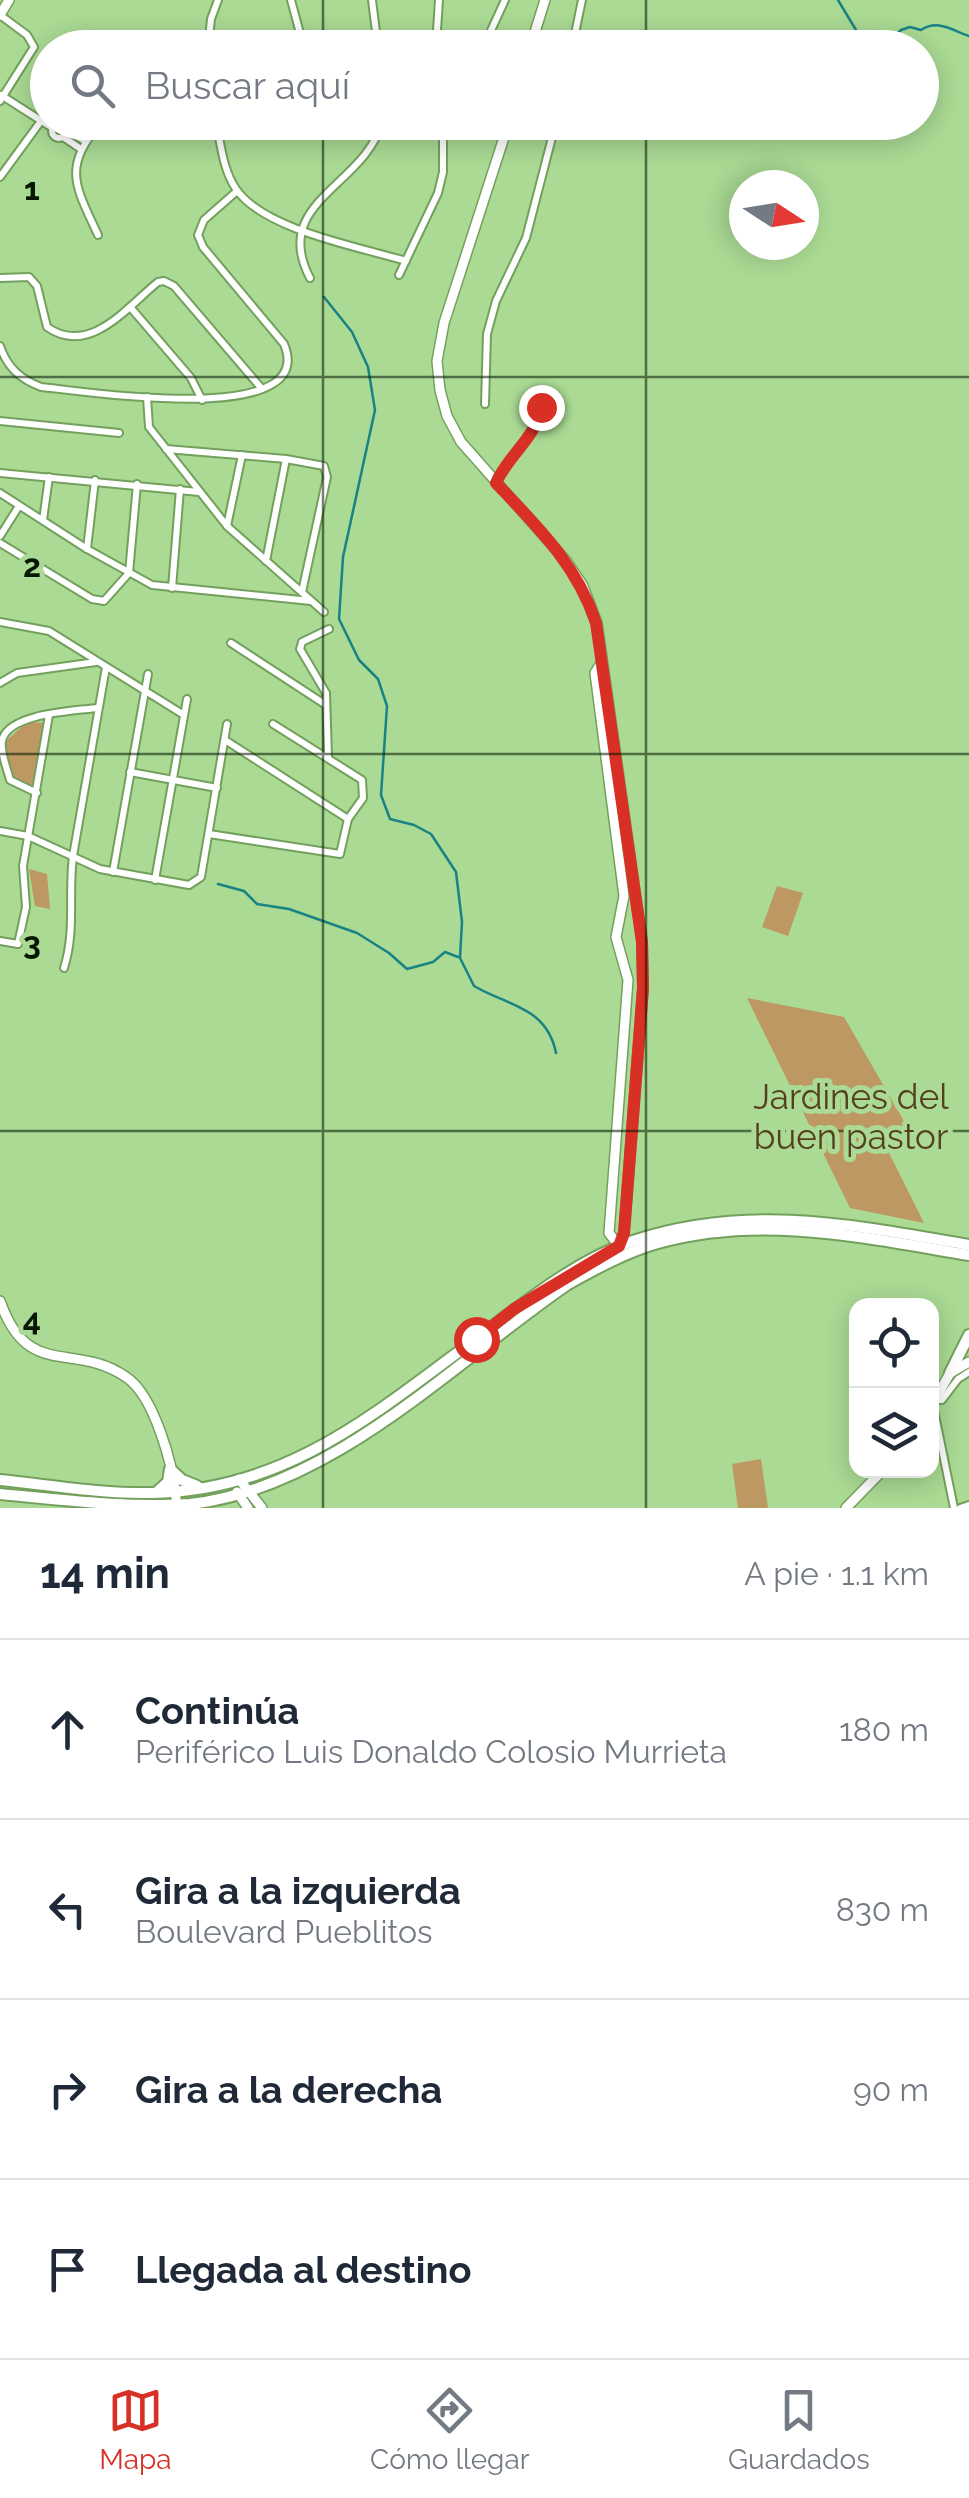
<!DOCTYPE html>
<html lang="es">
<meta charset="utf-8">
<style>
body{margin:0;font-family:Raleway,sans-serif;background:#f2f2f3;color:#1f2937}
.controls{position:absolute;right:30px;bottom:30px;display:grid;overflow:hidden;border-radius:20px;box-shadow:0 5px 25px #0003}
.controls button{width:90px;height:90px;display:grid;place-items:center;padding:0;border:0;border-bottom:2px solid #e0e1e3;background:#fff;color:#1f2937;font:50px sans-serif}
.compass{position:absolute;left:729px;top:170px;width:90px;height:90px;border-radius:50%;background:#fff;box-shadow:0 5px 25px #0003;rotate:102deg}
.stop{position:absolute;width:30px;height:30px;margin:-22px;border:8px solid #d93025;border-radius:50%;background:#fff}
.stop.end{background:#d93025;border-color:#fff;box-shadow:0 2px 10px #0008}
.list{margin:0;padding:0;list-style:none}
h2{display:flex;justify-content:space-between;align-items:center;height:130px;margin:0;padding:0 40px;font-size:42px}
h2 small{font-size:32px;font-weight:400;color:#747a83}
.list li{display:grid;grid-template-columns:65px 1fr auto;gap:30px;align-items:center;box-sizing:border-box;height:180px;padding:0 40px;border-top:2px solid #e0e1e3}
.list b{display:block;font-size:38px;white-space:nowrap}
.list p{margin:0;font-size:32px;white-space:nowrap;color:#747a83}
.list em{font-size:32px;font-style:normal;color:#747a83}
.icon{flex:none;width:55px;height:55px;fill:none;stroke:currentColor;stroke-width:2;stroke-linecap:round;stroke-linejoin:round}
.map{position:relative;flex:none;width:969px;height:1508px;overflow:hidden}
.search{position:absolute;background:#fff;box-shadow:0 5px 25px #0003;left:30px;right:30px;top:30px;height:110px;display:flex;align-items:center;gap:25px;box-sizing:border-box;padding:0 35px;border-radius:55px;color:#747a83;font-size:38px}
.sheet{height:850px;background:#fff}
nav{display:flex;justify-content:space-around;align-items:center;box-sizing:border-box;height:140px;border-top:2px solid #e0e1e3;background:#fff;font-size:28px;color:#747a83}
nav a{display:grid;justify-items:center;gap:5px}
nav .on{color:#d93025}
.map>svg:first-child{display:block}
.green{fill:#be9862}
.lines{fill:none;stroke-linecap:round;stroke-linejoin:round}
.stream{stroke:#198384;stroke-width:2.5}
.street-casing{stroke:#73a15d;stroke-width:10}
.secondary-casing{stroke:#73a15d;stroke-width:12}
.primary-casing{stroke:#73a15d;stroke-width:14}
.street{stroke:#fff;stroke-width:6}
.secondary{stroke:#fff;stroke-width:9}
.primary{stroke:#fff;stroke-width:10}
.route{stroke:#d93025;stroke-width:12}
.grid{fill:none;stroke:#061600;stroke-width:2.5;stroke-opacity:0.55}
.labels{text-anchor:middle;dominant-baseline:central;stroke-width:10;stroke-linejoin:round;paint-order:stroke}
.park-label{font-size:35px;fill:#543f1e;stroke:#aada94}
.grid-label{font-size:32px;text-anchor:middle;font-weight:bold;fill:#061600;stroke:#aada94;stroke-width:10;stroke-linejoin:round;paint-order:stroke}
</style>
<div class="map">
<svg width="969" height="1508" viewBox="0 0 969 1508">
<rect width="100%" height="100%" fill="#aada94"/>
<!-- green -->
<g class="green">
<polygon points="27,722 46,723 36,789 12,780 5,742"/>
<polygon points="29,869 47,874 50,909 35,906"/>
<polygon points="777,886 803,893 788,936 762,927"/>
<polygon points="747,998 844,1017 908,1128 884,1143 924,1223 850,1208"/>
<polygon points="761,1459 768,1508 738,1508 732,1464"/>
</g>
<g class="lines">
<!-- stream -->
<g class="stream">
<path d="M838 0 859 35 872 47H883L901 30 910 27 921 30C938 19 951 30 969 36"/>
<path d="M324 297 352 332 368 367 375 410 343 557 339 619 359 660 378 679 387 706 381 795 390 819 414 825 431 834 456 872 462 922 460 958 474 986C508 1006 547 1007 556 1053"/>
<polyline points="218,884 244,891 257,904 289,909 357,933 389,953 407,969 433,962 445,952 458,957"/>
</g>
<!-- street casing -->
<g class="street-casing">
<g id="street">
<polyline points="291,0 304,48"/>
<polyline points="372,0 378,48"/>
<polyline points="439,0 437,30 444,48"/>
<polyline points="208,48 211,19 218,0"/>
<polyline points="483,48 505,0"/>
<polyline points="572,48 582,0"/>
<polyline points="1,95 51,127"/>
<polyline points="0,101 34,47 27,35 0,15"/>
<path d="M216 122C221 145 223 170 236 189 264 230 360 247 406 261"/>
<circle cx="59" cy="131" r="7"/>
<polyline points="67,131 85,141"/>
<polyline points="63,137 81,149"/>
<polyline points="0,177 41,121"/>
<path d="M98 235C75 185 62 168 101 122"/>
<polyline points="399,275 438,193 443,172 443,122"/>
<path d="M0 278 29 277 37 286 47 327C90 357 128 306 158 282L164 281 174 286 262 389"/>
<path d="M310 278C270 202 365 186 382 122"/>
<polyline points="131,308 191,378 202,400"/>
<path d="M0 346C7 367 20 379 41 387 76 390 320 430 284 344L203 247 198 235 204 220 237 191"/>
<polyline points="147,397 149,427 227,526 324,612"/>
<polyline points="485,404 487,334 496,301 526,238 556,122"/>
<polyline points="0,421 119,433"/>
<polyline points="166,449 286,459 324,466 327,477 302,592"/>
<polyline points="0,473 199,492"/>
<path d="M496 482C509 454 536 437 541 407L536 401"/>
<polyline points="0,493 87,549 152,585 311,601"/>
<polyline points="43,520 49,477"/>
<polyline points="227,526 242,455"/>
<polyline points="0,536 19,506"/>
<polyline points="0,543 92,599 104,601 129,573 137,484"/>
<polyline points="87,549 95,480"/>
<polyline points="266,561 286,459"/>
<polyline points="172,588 180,489"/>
<polyline points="0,622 49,631 184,715"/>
<polyline points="231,643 326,705"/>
<polyline points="0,683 17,673 96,662"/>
<polyline points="225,740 348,819"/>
<polyline points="328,757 326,693 300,649 302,642 329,629"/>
<polyline points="130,772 217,788"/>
<path d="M37 793 10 780C7 769 0 751 2 741 7 713 75 711 97 708"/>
<polyline points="0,831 28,836 100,869 189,885 201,877 227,724"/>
<polyline points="209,834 340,854 348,819 363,798 362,780 273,724"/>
<polyline points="113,872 148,674"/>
<polyline points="155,880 187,699"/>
<polyline points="0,941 18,944 26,907 23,866 49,715"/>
<path d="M64 968C76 930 68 894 73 856L106 667"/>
<polyline points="935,1400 942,1400 958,1379 969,1372"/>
<polyline points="933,1405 954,1508"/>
<polyline points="960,1508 969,1505"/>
</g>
</g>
<!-- secondary casing -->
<g class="secondary-casing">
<g id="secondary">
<polyline points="0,15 9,0"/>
<polyline points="530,48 545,0"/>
<polyline points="509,122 444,323 437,361 440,390 447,416 461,442 567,562 583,586 597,623 642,941 643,988 624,1233 619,1246"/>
<polyline points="602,662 595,673 624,896 616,937 628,980 609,1233 619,1246"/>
<path d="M0 1301C28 1381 74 1341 126 1377 154 1395 173 1465 176 1498"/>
<polyline points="932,1405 950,1373 969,1362"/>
<polyline points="239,1479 262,1508"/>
<polyline points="237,1492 248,1508"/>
<polyline points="846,1508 883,1470"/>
</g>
</g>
<!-- primary casing -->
<g class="primary-casing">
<g id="primary">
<polyline points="950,1373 969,1335"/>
<path d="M0 1480C50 1485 101 1494 151 1493 284 1491 372 1416 473 1341 522 1305 574 1261 633 1241 748 1203 853 1225 969 1245"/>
<polyline points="159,1490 168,1482 170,1469 182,1480 197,1486"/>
<path d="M0 1494C62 1500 127 1508 190 1504 333 1488 454 1362 568 1284 597 1268 626 1252 658 1243 762 1214 866 1238 969 1255"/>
</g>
</g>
<!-- street -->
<use href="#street" class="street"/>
<!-- secondary -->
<use href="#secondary" class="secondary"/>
<!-- primary -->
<use href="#primary" class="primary"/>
</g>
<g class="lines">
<!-- route -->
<path class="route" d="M476 1339 514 1309 619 1246 624 1233 643 988 642 942 596 623C577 565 537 526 496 483 508 455 537 437 541 407"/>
</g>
<!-- grid -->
<path class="grid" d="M323 0V48M646 0V48M323 122V1508M646 122V1508M0 377H969M0 754H969M0 1131H969"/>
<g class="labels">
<!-- park labels -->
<g class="park-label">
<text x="851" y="1096">Jardines del<tspan x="851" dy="40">buen pastor</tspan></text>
</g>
</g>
<g class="grid-label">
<text x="32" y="200">1</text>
<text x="32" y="577">2</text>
<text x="32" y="954">3</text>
<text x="32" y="1331">4</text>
</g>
</svg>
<div class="controls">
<button><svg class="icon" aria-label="locate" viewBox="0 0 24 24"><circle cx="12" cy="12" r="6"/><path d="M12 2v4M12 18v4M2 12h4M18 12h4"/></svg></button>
<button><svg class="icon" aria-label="layers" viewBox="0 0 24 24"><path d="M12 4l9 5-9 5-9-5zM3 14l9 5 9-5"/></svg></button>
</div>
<svg class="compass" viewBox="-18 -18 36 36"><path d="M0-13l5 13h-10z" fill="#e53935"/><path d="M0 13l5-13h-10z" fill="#747a83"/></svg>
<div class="stop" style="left:476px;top:1339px"></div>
<div class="stop end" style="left:541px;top:407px"></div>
<div class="search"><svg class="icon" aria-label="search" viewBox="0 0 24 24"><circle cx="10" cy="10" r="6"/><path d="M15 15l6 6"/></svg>Buscar aquí</div>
</div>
<section class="sheet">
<h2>14 min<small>A pie · 1.1 km</small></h2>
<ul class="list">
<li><svg class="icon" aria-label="ahead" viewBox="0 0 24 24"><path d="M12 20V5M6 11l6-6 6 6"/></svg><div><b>Continúa</b><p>Periférico Luis Donaldo Colosio Murrieta</p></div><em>180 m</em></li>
<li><svg class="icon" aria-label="left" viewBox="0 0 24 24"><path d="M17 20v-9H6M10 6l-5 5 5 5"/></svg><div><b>Gira a la izquierda</b><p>Boulevard Pueblitos</p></div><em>830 m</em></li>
<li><svg class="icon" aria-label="right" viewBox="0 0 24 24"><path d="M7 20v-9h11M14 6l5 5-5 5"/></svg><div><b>Gira a la derecha</b></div><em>90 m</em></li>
<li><svg class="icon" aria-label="arrive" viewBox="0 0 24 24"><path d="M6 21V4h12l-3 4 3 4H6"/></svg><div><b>Llegada al destino</b></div></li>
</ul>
</section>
<nav>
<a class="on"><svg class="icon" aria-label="map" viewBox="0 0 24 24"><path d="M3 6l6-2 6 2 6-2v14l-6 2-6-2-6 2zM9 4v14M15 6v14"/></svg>Mapa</a>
<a><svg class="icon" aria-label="directions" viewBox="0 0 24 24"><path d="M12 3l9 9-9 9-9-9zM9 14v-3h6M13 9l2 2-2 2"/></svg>Cómo llegar</a>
<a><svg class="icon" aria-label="saved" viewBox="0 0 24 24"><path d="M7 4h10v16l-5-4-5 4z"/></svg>Guardados</a>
</nav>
